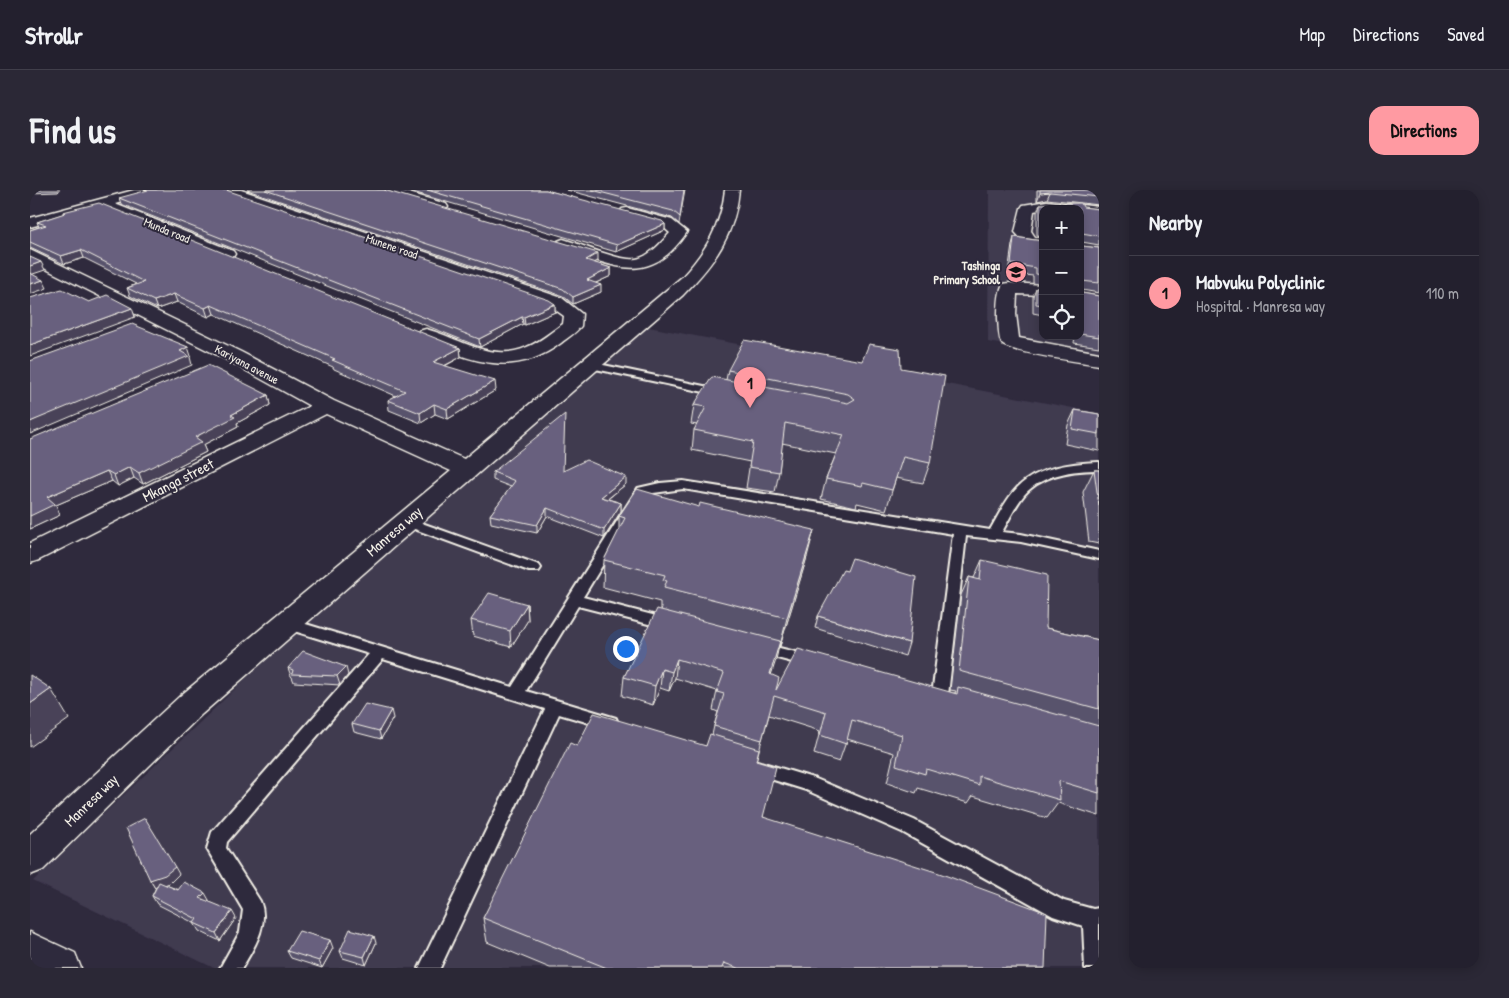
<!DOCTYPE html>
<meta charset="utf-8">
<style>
body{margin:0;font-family:"Patrick Hand",sans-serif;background:#2b2836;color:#f1f3f6}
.controls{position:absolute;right:15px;top:15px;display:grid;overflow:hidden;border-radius:10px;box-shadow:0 2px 12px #0003}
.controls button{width:45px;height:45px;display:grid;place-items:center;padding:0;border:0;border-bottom:1px solid #403e4a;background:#23202e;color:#f1f3f6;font:25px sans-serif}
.you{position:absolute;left:595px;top:458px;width:18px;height:18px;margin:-12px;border:4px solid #fff;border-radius:50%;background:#1a73e8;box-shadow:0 0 0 8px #1a73e833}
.badge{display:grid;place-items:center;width:32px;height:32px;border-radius:50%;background:#ff9aa2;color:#111;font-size:16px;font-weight:700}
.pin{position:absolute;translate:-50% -41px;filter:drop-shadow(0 1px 2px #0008)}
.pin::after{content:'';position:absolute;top:26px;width:18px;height:15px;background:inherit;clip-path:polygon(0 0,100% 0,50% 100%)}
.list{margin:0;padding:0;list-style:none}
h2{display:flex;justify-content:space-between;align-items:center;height:65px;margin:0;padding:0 20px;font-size:21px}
h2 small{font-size:16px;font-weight:400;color:#a3a3aa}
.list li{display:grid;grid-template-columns:32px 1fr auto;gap:15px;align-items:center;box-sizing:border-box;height:75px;padding:0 20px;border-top:1px solid #403e4a}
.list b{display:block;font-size:19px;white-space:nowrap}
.list p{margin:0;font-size:16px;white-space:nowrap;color:#a3a3aa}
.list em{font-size:16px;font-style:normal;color:#a3a3aa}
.icon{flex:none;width:28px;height:28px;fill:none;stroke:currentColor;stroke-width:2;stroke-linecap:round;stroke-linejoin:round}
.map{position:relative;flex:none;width:1069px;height:778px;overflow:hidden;border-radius:15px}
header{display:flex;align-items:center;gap:30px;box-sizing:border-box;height:70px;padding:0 25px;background:#23202e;border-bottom:1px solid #403e4a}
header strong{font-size:24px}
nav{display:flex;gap:28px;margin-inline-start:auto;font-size:18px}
.intro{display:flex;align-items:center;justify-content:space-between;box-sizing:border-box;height:120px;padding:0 30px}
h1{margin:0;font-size:35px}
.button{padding:12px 22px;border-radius:15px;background:#ff9aa2;color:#111;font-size:18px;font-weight:700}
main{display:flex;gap:30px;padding:0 30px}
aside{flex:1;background:#23202e;border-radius:15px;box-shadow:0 2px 12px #0003}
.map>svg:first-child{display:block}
.built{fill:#403a50;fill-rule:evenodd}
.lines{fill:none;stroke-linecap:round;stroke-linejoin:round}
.lane-casing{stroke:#f4f1e8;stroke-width:4}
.street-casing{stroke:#f4f1e8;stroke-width:3}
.secondary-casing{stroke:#f4f1e8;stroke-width:3}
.lane{fill:#2f2a3d;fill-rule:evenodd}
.street{fill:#2f2a3d;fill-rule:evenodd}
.secondary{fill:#2f2a3d;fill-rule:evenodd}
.wall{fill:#59536c;stroke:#f4f1e8}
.shaded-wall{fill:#494358;stroke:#f4f1e8}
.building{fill:#68607e;stroke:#f4f1e8}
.labels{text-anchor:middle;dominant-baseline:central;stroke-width:4;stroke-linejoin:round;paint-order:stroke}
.far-street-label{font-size:12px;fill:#f4f1e8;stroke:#2f2a3d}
.far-poi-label{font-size:12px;font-weight:bold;fill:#f4f1e8;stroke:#2f2a3d;text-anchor:end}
.street-label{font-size:15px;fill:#f4f1e8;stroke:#2f2a3d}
</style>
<header>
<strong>Strollr</strong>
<nav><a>Map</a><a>Directions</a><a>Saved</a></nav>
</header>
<div class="intro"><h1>Find us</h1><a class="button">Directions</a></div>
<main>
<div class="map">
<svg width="1069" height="778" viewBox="0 0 1069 778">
<rect width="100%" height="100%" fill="#2f2a3d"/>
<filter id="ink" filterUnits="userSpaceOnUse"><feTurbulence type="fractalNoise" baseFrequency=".02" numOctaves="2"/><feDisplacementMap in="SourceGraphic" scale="10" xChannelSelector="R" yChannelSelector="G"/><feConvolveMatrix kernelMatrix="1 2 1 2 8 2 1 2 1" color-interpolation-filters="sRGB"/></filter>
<g filter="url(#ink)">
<!-- built -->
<g class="built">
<path d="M959 0H1069V172L958 152ZM1013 19H1050V146H1013Z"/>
<polygon points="603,134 1069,223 1069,778 184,778 3,691 406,308"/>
</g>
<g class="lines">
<!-- lane casing -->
<g class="lane-casing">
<g id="lane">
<polygon points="559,172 693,200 698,203 693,206 556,177 556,173"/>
<path d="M1069 272V280C1043 280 1012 284 994 305 985 316 979 330 972 342L991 344 1069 361V369L991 352 936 346 918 505 916 509 910 511 904 509 902 505 923 344 653 299 616 304 553 407 638 429 643 430 645 434 643 438 638 439 548 416 496 501 586 528 588 533 586 538 580 539 529 524 410 778H389L515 519 353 469 197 652 196 658 230 711C240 734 223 759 212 778H190L210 742 213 720 177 659 182 642 339 464 251 437 249 433 251 429 256 428 482 497 608 298 630 293 653 291 960 340C968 326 976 309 988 297 1008 277 1041 273 1069 272Z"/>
<polygon points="375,327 509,375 511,378 509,381 499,381 371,334 369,331 371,328"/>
<polygon points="729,453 786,467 789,471 786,475 781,477 724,462 722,458 724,454"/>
<polygon points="727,571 786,589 884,630 1034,711 1063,719 1069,718 1069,778 1055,778 1053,736 1023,726 872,642 776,600 721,583 718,578 721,573"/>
</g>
</g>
<!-- street casing -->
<g class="street-casing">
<g id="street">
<polygon points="104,0 126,0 124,3 85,14 203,61 205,64 203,67 191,67 71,18 0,37 0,28"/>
<path d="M191 0H211L532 108 552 124 551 136C546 143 537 148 531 153 482 190 439 170 389 149L387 145 389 141 396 139C430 148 461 173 497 157 510 152 521 142 533 134L534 126 520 116 193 3Z"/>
<polygon points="348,0 369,0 416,14 418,17 416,20 411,21 350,3"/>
<path d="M695 0H709C705 46 684 73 653 105L172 524 13 680 0 685V644L150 506 421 281 296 224 9 370 0 373V353L280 216 197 170 0 71V60L211 162 304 211 434 269 652 87C676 61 691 36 695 0Z"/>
<polygon points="1017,11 1069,17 1069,25 1050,23 1050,19 1013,19 1004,21 1001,41 1005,47 1013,48 1013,58 995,53 985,42 991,18 993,15"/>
<path d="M597 18 642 30 657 42C617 100 582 74 528 57L525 54 528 51 533 49C550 54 591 72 606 69 619 67 632 52 640 43L632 36 592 25 590 22 592 19Z"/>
<path d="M979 93 1013 95V105L987 104 986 124 989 148 1069 163V175C1052 172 984 163 973 155 968 151 969 135 968 129 968 119 968 102 973 94Z"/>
</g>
</g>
<!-- secondary casing -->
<g class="secondary-casing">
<polygon id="secondary" points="0,742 45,763 51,778 0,778"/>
</g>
<!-- lane -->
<use href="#lane" class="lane"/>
<!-- street -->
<use href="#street" class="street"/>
<!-- secondary -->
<use href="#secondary" class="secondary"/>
</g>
<!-- wall -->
<g class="wall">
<polygon points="0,0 30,0 28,2 0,3"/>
<polygon points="217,0 354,0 568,71 564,73 581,78 581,86 566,93 571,102 543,114 533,106"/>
<polygon points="376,0 516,0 635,34 635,40 586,62"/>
<polygon points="537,0 655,0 649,34 642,28"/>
<polygon points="1007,0 1069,0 1069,15 1017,9 1007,11"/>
<polygon points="89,8 525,114 525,122 495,135 493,134 450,157 91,14"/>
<polygon points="1010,14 1069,19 1069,55 1052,52 1052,56 1069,58 1069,103 1052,100 1052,103 1069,106 1069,157 1044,153 1045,146 1050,146 1050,19 1013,19 1013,46 1007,45 1007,22"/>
<polygon points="33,22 430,158 431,167 415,176 466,200 418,229 405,224 391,233 359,220 358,210 366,206 304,179 303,177 184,124 178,127 147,112 127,119 100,106 97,98 106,94 54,68 34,74 0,58 0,40 9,37 7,32 33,24"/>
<polygon points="984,47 1013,51 1013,95 1003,93 1003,86 978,83 982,55"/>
<polygon points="1006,98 1013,98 1013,125 1003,123 1003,106"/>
<polygon points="871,178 900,273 893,293 866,288 856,320 827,313 826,317 791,309 796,289 806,264 752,253 749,282 745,302 716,298 720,272 662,260 664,240 667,235 661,234 664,215 696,190 698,180"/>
<polygon points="238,205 240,215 207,233 208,237 173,255 176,262 113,294 104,288 88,296 82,291 26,315 30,325 0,339 0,249"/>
<polygon points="1045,220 1069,224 1069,261 1035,254 1038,235"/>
<polygon points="1064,280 1069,280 1069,354 1059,352 1053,302"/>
<polygon points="533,281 596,294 578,309 591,313 591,321 574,348 517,326 507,343 461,333 460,325 481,297 463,290 463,282"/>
<polygon points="589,326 777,367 750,456 749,455 741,485 747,499 925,503 926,501 920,500 931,405 939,387 944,388 952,370 1016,438 1069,450 1069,626 1028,613 1017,628 943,606 938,613 888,598 886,603 857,593 864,563 817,549 809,572 784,564 790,541 739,525 726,571 733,627 1015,778 520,778 457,752 453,728 547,556 676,556 682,545 684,536 688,522 683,520 687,501 645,488 639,501 630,498 623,515 592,506 594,487 631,420 632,418 630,418 630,412 573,397 574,370 589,341"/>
<polygon points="497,414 498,430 481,457 443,446 441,430"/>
<polygon points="788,426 879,453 875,466 785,438"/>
<polygon points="258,478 318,485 310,495 264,492 262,487 261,486"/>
<polygon points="363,528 351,549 324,542 322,534"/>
<polygon points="149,684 140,693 135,695 179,710 178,711 206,728 190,751 169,741 164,733 127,714 122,706 126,697 125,698 120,690"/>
<polygon points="346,753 336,775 313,768 310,761"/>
<polygon points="303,758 292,778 261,768 257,761"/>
</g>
<!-- shaded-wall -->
<g class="shaded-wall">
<polygon points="1020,2 1017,9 1007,11 1010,3"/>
<polygon points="635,34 635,40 586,62 587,55"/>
<polygon points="51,60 54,68 34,74 31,66"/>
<polygon points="568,63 568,71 555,77 556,70"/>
<polygon points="11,72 15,80 0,85 0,76"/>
<polygon points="581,78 581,86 557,97 557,90"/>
<polygon points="13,90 17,98 0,104 0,94"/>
<polygon points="571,95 571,102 543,114 543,107"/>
<polygon points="144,104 147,112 127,119 124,111"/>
<polygon points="525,114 525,122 495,135 494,127"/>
<polygon points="181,115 184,124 178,127 175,118"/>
<polygon points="102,118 105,127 0,166 0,155"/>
<polygon points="492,127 493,134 450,157 449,149"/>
<polygon points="158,157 161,166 160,167 162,175 0,244 0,232"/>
<polygon points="430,158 431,167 404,181 403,172"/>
<polygon points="465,191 466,200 418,229 417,219"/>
<polygon points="238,205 240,215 207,233 208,237 173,255 176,262 113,294 109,283 201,225"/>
<polygon points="404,214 405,224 391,233 390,223"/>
<polygon points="100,277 104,288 88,296 84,285"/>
<polygon points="77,281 82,291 26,315 30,325 0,339 0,326 17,307"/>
<polygon points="596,287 596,294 570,315 571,307"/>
<polygon points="591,313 591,321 574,348 574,340"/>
<polygon points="517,318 517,326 507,343 507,335"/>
<polygon points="784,340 777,367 750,456 757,428"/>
<polygon points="497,414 498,430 481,457 480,441"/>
<polygon points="750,451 746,470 735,503 740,484"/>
<polygon points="647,469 645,488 639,501 642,482"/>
<polygon points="316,477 318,485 310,495 307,486"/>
<polygon points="632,479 630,498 623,515 625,496"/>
<polygon points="21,499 39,529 0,557 0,514"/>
<polygon points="361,520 363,528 351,549 349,541"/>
<polygon points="145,677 149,684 140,693 125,698 120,690"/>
<polygon points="175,703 179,710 175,716 170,708"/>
<polygon points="202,721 206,728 190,751 186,743"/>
<polygon points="344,746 346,753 336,775 334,767"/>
<polygon points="300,750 303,758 292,778 289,771"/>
</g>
<!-- building -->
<g class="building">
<polygon points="118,0 196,0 519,110 525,114 494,127 492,127 449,149 89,8"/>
<polygon points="235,0 354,0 568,63 556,70 581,78 557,90 571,95 543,107 533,99"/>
<polygon points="397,0 516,0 632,31 635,34 587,55"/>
<polygon points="562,0 654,0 650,27 643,21"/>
<polygon points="1010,0 1069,0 1069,7 1020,2 1010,3"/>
<polygon points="69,13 430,158 403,172 465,191 417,219 404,214 390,223 358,210 375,201 302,170 305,169 181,115 175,118 144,104 124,111 97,98 114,92 51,60 31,66 0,52 0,40 16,35 7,32 35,23 33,22"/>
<polygon points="1051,13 1053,17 1069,19 1069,46 1052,43 1052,56 1069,58 1069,93 1052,91 1052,103 1069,106 1069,147 1050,144 1050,19 1013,19 1013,38 1010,37 1010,14"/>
<polygon points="984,47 1013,51 1013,85 1006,84 1006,78 981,74"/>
<polygon points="0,67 11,72 0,76"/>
<polygon points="0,83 13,90 0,94"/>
<polygon points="1006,98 1013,98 1013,115 1006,114"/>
<polygon points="32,99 59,112 77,105 102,118 0,155 0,108"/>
<polygon points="102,134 158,157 150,161 159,166 0,232 0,171"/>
<polygon points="714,150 832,171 839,154 870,159 871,178 915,186 900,273 873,267 862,300 833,293 832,296 796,289 814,245 755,233 749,282 719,277 723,252 664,240 676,217 664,215 682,187 818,213 825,209 818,204 698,180"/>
<polygon points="178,175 238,205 201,225 205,227 165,247 172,252 109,283 100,277 84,285 77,281 17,307 25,314 0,326 0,249"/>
<polygon points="1045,220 1069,224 1069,244 1042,239"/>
<polygon points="535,224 533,281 556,270 596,287 571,307 591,313 574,340 517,318 507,335 460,325 485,291 463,282"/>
<polygon points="1064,280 1069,280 1069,316"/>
<polygon points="607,299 669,317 670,313 784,340 757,428 634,397 637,391 633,390 635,385 574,370 595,328 589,326"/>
<polygon points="822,368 886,387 879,453 788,426 813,380 817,381"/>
<polygon points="952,370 1017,385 1016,438 1069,450 1069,519 929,481 939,387 950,390"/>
<polygon points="459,403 497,414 480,441 441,430"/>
<polygon points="627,419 750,451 740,484 749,488 746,500 768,459 927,504 928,497 1069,536 1069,603 1029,591 1030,610 949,586 949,595 896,579 895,584 866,575 872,545 822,530 816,554 790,545 796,522 744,506 732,550 684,536 694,504 687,502 694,483 647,469 642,482 632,479 625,496 594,487"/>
<polygon points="273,461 316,477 307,486 262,484 263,480 258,478"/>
<polygon points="0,485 21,499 0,514"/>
<polygon points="335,514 361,520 349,541 322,534"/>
<polygon points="564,523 676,556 680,544 729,559 726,571 746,577 733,627 909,683 1017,723 1015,778 708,778 694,773 692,778 577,778 453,728 540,553 547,556"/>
<polygon points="115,628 145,677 135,685 120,690 96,638"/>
<polygon points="129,692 148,700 154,692 175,703 170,708 202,721 186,743 164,733 167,729 122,706"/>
<polygon points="320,739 344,746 334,767 310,761"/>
<polygon points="269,741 300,750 289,771 257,761"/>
</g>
</g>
<!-- icons -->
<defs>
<g id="school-disc" transform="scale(1.125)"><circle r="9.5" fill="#ff9aa2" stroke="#2f2a3d"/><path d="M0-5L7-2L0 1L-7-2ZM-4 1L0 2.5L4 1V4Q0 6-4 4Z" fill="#111"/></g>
</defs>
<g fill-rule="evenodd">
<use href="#school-disc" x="986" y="82"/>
</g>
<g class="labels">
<!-- far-street labels -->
<g class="far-street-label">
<text transform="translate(137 40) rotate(22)">Munda road</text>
<text transform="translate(362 56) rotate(19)">Munene road</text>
<text transform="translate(217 174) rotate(28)">Kariyana avenue</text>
</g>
<!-- far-poi labels -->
<g class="far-poi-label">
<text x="970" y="75">Tashinga<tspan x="970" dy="14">Primary School</tspan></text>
</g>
<!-- street labels -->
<g class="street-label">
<text transform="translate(148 290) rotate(-27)">Mkanga street</text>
<text transform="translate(364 341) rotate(-41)">Manresa way</text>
<text transform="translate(61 610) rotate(-44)">Manresa way</text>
</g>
</g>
</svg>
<div class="controls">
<button>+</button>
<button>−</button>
<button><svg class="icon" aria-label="locate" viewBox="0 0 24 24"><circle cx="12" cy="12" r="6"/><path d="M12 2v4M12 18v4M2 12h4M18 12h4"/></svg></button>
</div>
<div class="you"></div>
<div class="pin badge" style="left:720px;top:218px">1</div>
</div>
<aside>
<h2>Nearby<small></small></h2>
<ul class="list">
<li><span class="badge">1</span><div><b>Mabvuku Polyclinic</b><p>Hospital · Manresa way</p></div><em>110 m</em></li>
</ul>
</aside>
</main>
